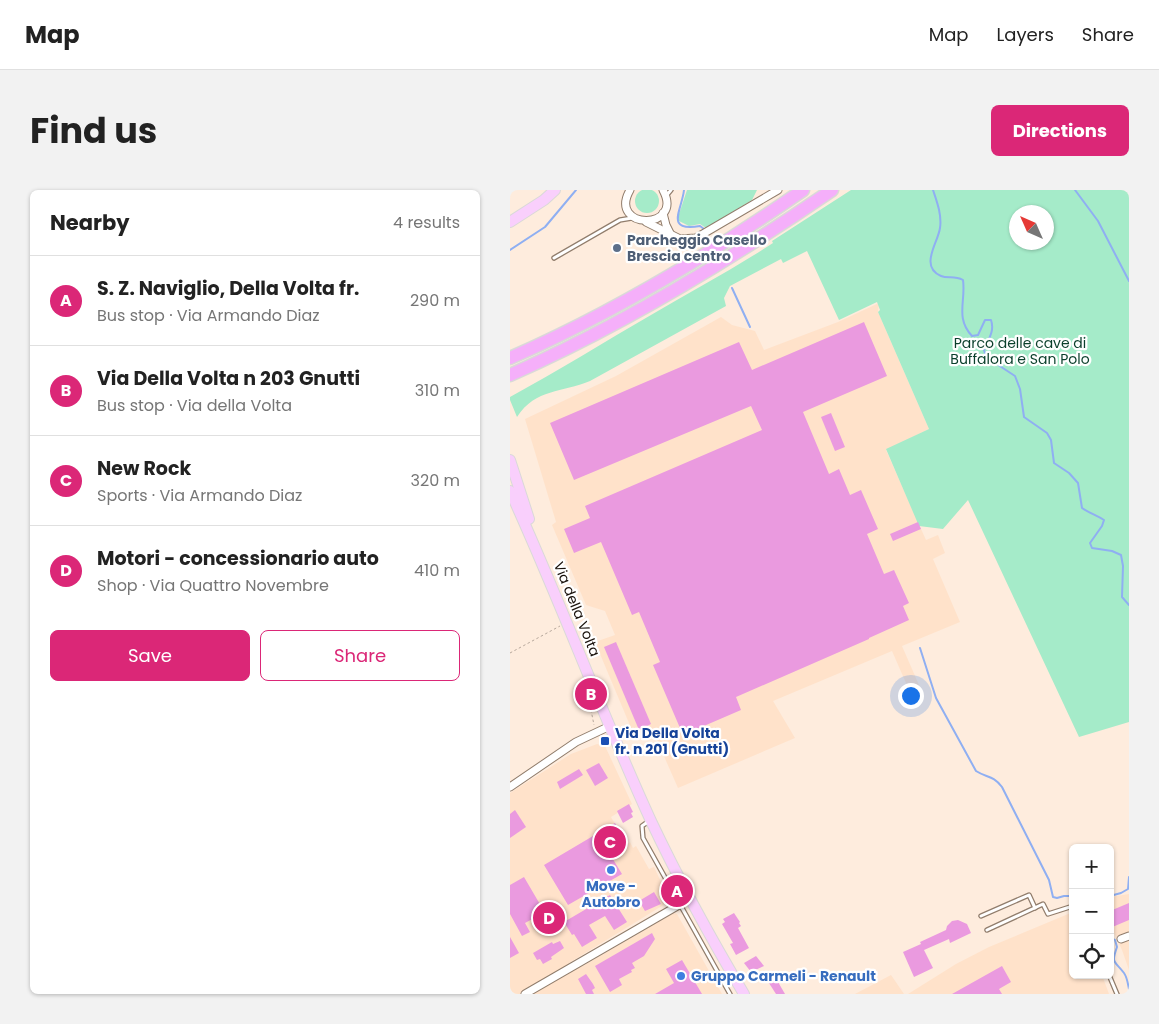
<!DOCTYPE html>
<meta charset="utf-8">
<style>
body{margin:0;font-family:Poppins,sans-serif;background:#f2f2f2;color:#222}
.controls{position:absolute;right:15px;bottom:15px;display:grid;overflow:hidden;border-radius:8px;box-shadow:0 1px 4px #0004}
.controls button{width:45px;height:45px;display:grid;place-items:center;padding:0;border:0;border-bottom:1px solid #e0e0e0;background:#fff;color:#222;font:25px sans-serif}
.compass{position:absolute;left:499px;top:15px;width:45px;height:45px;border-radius:50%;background:#fff;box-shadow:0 1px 4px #0004;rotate:315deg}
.you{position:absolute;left:400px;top:505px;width:18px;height:18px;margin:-12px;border:4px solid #fff;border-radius:50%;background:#1a73e8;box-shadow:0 0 0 8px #1a73e833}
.badge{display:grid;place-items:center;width:32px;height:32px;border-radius:50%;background:#db2777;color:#fff;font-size:16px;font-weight:700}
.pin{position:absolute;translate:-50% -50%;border:2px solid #fff;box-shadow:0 1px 5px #0006}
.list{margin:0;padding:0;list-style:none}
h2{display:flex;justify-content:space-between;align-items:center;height:65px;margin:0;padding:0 20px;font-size:21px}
h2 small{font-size:16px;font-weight:400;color:#767676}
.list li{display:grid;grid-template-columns:32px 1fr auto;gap:15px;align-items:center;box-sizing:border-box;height:90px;padding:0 20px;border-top:1px solid #e0e0e0}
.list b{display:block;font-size:19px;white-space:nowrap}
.list p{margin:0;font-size:16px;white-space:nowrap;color:#767676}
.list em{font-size:16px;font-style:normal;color:#767676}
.actions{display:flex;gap:10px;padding:15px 20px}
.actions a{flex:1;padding:11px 0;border:1px solid #db2777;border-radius:8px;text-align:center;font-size:18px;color:#db2777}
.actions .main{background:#db2777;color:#fff}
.icon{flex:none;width:28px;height:28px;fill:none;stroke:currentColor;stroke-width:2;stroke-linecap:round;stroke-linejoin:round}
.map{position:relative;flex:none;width:619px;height:804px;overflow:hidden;border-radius:8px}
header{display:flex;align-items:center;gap:30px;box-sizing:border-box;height:70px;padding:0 25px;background:#fff;border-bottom:1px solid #e0e0e0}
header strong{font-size:24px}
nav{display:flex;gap:28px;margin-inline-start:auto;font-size:18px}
.intro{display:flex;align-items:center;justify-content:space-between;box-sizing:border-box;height:120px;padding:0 30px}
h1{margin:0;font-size:35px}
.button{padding:12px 22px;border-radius:8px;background:#db2777;color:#fff;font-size:18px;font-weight:700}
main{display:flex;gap:30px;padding:0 30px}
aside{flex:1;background:#fff;border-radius:8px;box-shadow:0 1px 4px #0004}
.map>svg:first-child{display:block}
.built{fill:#ffe2ca}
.green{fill:#a5ebc9;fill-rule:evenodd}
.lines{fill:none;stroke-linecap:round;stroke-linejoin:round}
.stream{stroke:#8faff2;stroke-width:2}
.building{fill:#ea9adf}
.service-casing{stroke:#917d6c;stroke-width:5.5}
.minor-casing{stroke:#917d6c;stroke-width:9}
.primary-casing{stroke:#dad9d8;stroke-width:12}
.motorway-casing{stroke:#dad9d8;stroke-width:15}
.path{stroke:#b7a89c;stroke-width:1;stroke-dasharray:2.5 2.5;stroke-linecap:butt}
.service{stroke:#fff;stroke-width:3}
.minor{stroke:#fff;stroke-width:7}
.primary{stroke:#f9cffc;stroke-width:10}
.motorway{stroke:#f5affa;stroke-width:12}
.service-dot{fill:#5c6f8a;stroke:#fff;stroke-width:2}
.transit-dot{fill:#1a4fb4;stroke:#fff;stroke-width:2}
.shop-dot{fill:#3f7fe0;stroke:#fff;stroke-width:2}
.labels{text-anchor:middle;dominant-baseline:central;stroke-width:4.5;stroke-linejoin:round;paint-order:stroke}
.service-label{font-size:14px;font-weight:bold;fill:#4e5e75;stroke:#fff;text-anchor:start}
.park-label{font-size:14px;fill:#0a3f2b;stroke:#fff}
.street-label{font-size:14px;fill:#19110b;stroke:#fff}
.transit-label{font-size:14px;font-weight:bold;fill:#164399;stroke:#fff;text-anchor:start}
.shop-label{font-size:14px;font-weight:bold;fill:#366cbe;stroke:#fff}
</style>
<header>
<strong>Map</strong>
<nav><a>Map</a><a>Layers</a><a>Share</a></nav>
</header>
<div class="intro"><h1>Find us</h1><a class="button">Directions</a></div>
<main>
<aside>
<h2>Nearby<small>4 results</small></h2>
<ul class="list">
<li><span class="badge">A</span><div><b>S. Z. Naviglio, Della Volta fr.</b><p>Bus stop · Via Armando Diaz</p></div><em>290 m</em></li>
<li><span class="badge">B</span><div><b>Via Della Volta n 203 Gnutti</b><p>Bus stop · Via della Volta</p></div><em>310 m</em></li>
<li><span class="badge">C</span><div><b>New Rock</b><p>Sports · Via Armando Diaz</p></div><em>320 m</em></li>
<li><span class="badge">D</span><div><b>Motori - concessionario auto</b><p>Shop · Via Quattro Novembre</p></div><em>410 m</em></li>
</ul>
<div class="actions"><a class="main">Save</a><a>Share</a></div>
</aside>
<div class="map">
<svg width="619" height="804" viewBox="0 0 619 804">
<rect width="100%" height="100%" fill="#feecdd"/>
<!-- built -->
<g class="built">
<polygon points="369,113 368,122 419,239 376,260 416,350 428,345 435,363 423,369 450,432 392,456 409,495 399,500 382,461 263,511 285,548 168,598 142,539 124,545 85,452 105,445 95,421 76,415 42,335 46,332 15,229 106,186 211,127 222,135 245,141 254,160 328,132"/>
<polygon points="87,554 95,556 122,614 101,627 117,654 120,652 123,658 126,656 139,679 144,677 160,711 59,773 73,776 164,723 167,724 212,804 0,804 0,603 61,564"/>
<polygon points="619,704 619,780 612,760 604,743 600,742 600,707"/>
<polygon points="563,722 563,785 592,785 599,804 398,804 446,774 479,757"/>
<polygon points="381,785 394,804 345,804"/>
</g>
<!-- green -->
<g class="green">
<circle cx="137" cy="11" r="12"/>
<polygon points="177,0 247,0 242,10 196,38 190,34 179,36 169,31 168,27"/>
<path d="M341 0H619V532L569 547 458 310 433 339 409 336 376 259 419 239 368 122 370 120 367 112 329 130 297 61 273 73 271 69 220 96 214 108 216 116 80 191C52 203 26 198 7 227L0 210V207C48 181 94 152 141 125 182 101 223 79 263 53L262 51ZM507 22H536V52H507Z"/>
</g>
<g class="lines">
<!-- stream -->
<g class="stream">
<path d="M174 0C172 20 154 42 190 36L194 39"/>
<path d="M423 0C427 12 432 25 430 38 428 53 409 76 431 86 438 89 444 85 453 90 456 111 445 128 462 146L468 145 475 130H481C485 141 478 150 474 160L476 167 505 186 510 199 514 227 537 243 541 250 544 273 559 283 568 293 572 318C579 323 586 325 594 330L592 336 580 353 582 358 602 361 611 365 613 376 612 407 619 415"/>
<polyline points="565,0 588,31 619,91"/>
<polyline points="0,60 35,37 66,0"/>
<polyline points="222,98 240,137"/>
<path d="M410 458 426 508 466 581C477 588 483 585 492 597L539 690 543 707 547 708 554 706H563"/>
<polyline points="600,706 611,703 618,699 619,687"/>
<path d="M600 747 605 750 607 757C601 774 604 770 614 783 617 787 618 794 619 799"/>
</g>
</g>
<!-- building -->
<g class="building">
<polygon points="354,132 377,186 293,222 319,284 329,279 340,305 351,300 368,339 357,344 374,384 384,380 399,413 393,416 399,430 359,448 359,449 226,507 231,520 173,545 143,475 150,472 129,422 122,425 91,352 64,363 54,339 80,328 75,316 252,240 241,216 64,290 40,233 229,152 242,180"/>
<polygon points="321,223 335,257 325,261 311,227"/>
<polygon points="408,332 411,339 383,351 380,344"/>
<polygon points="106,452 141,534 129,540 94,457"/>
<polygon points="89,573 98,588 85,596 76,580"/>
<polygon points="69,579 73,585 50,599 47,592"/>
<polygon points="119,614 123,622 121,623 123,627 113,633 107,621"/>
<polygon points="5,620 16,637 0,648 0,624"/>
<polygon points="105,633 118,656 101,666 112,684 58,715 34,675"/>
<polygon points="14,687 38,728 32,732 28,726 15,733 20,742 12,746 0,724 0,695"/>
<polygon points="144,702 151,714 135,721 129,711"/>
<polygon points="100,705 117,732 104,740 95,726 79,735 87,748 72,757 64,744 62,745 54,732"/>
<polygon points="619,713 619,730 600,738 600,721"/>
<polygon points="224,723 230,732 229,733 231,736 228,738 239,758 226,765 220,754 223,753 212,734 215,732 213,729"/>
<polygon points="448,730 457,734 461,743 440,753 439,749 414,760 423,778 404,787 393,762 411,754 410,752 436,740 437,736 442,731"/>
<polygon points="142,743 145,749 134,766 122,773 125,778 121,780 122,782 109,789 112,795 100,802 85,776"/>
<polygon points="0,747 9,763 0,768"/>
<polygon points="50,751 54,758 41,767 42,769 33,774 30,769 27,770 23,763 42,752 43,754"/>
<polygon points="246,766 254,776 241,782 234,773"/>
<polygon points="172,770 192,804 145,804 164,793 156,779"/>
<polygon points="492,776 501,792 489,799 492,804 442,804"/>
<polygon points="76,784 83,794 85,798 82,800 84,804 76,804 68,789"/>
<polygon points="264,785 275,804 266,804 257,790"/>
</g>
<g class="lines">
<!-- service casing -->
<g class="service-casing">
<g id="service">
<polyline points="156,6 161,0"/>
<polyline points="44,68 110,30 122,28"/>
<polyline points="139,631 132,636 133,648 220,804"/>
<polyline points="471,726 519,705 525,718"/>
<polyline points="477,740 533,714 538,724 563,716"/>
<polyline points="599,785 607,804"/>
</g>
</g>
<!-- minor casing -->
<g class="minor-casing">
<g id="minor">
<path d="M120 0C97 40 175 41 153 0"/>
<polyline points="153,23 156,35 160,43"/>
<polyline points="136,32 170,49 186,48 268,0"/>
<polyline points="0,597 66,552 100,536"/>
<polyline points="611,749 619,746"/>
<polyline points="15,804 169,715"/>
</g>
</g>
<!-- primary casing -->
<g class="primary-casing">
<g id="primary">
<polyline points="0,32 34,10 45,0"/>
<polyline points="0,270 19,329"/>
<path d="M0 301C50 410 91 522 141 631 169 690 200 747 234 804"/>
</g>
</g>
<!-- motorway casing -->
<g class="motorway-casing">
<g id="motorway">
<path d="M0 168C103 123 201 64 293 0"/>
<path d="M0 185C113 135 220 70 322 0"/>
</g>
</g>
<!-- path -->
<g class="path">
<polyline points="0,463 50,436"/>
<polyline points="79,510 84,535"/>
</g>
<!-- service -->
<use href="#service" class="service"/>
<!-- minor -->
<use href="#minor" class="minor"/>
<!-- primary -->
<use href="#primary" class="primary"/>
<!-- motorway -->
<use href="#motorway" class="motorway"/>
</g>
<!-- markers -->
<circle class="service-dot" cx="107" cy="58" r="5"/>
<rect class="transit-dot" x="90" y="546" width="10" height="10" rx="2.5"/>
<g class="shop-dot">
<circle cx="101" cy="680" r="5"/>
<circle cx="171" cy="786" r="5"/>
</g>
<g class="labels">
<!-- service labels -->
<g class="service-label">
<text x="117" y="50">Parcheggio Casello<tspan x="117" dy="16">Brescia centro</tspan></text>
</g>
<!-- park labels -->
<g class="park-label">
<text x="510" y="153">Parco delle cave di<tspan x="510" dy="16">Buffalora e San Polo</tspan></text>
</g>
<!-- street labels -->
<g class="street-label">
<text transform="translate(67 419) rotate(68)">Via della Volta</text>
</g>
<!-- transit labels -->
<g class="transit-label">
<text x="105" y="543">Via Della Volta<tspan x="105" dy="16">fr. n 201 (Gnutti)</tspan></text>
</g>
<!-- shop labels -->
<g class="shop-label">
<text x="101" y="696">Move -<tspan x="101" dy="16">Autobro</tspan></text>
<text x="181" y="786" text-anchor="start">Gruppo Carmeli - Renault</text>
</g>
</g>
</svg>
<div class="controls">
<button>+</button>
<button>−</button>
<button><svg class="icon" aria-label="locate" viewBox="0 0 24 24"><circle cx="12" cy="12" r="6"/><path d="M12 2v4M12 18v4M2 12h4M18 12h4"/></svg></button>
</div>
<svg class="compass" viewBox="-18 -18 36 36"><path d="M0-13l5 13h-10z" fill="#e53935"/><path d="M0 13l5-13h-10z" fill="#767676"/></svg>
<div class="you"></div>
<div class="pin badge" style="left:167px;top:701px">A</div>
<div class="pin badge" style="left:81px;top:504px">B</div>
<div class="pin badge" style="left:100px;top:652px">C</div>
<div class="pin badge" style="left:39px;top:728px">D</div>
</div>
</main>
